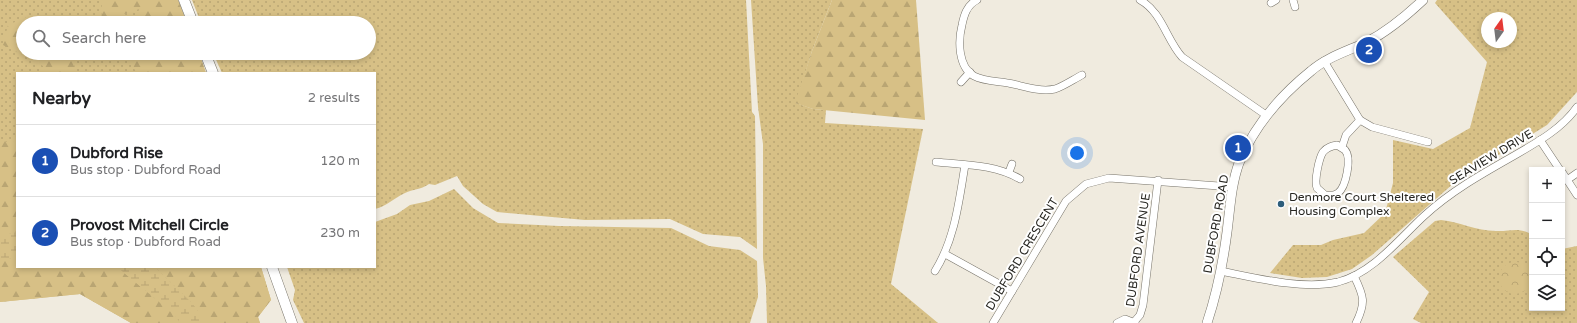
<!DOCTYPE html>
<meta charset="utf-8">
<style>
body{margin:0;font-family:"Varela Round",sans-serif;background:#f6f6f6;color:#202124}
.controls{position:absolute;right:12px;bottom:12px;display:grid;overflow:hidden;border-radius:0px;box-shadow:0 2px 6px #0003}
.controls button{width:36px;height:36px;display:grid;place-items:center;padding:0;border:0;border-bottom:1px solid #e0e0e0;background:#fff;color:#202124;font:20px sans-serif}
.compass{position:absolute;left:1481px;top:12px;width:36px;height:36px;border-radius:50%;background:#fff;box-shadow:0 2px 6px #0003;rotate:14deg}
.you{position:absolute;left:1077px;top:153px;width:14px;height:14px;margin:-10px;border:3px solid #fff;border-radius:50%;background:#1a73e8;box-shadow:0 0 0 6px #1a73e833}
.badge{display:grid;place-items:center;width:26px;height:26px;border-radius:50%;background:#7c3aed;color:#fff;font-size:13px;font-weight:700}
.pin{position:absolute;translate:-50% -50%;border:2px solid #fff;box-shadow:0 1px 4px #0006}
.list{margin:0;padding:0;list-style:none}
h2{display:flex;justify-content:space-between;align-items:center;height:52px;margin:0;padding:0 16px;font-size:17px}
h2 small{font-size:13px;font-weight:400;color:#757577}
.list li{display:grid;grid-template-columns:26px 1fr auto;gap:12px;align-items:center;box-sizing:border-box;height:72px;padding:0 16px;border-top:1px solid #e0e0e0}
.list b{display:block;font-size:15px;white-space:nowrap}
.list p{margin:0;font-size:13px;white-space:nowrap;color:#757577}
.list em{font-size:13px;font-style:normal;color:#757577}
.icon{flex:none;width:22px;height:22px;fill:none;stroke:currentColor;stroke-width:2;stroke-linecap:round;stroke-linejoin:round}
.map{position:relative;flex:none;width:1577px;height:323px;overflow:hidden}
.search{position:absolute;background:#fff;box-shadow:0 2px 6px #0003;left:16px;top:16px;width:360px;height:44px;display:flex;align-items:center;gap:10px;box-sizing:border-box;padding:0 14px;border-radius:22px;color:#757577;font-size:15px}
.panel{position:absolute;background:#fff;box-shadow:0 2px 6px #0003;left:16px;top:72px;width:360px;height:196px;border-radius:0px}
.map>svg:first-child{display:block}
.grass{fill:url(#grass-dots);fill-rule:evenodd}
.forest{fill:url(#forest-firs)}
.wetland{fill:url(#wetland-marsh)}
.park{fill:url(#park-crowns)}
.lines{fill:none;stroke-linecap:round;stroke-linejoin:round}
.minor-casing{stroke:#767268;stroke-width:8}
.tertiary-casing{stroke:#767268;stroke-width:10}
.secondary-casing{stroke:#767268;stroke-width:11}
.minor{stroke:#fff;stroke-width:7}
.tertiary{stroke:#fff;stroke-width:9}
.secondary{stroke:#fff;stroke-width:10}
.poi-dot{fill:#2d5d7b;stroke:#fff;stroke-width:1.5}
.labels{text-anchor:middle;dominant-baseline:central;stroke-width:4;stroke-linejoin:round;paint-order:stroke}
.street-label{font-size:12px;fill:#272621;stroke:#fff}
.poi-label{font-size:12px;fill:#272621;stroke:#fff;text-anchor:start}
</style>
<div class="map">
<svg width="1577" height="323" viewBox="0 0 1577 323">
<defs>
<pattern id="grass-dots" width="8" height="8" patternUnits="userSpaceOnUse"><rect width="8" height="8" fill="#d7c086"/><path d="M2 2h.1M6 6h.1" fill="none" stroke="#b9a573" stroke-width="1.8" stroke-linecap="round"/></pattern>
<pattern id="forest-firs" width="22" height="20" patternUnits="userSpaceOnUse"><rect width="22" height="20" fill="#d7c086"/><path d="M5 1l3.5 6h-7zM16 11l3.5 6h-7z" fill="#b9a573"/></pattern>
<pattern id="wetland-marsh" width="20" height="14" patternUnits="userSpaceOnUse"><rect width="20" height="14" fill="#d7c086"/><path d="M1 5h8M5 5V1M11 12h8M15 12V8" fill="none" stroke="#b9a573"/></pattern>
<pattern id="park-crowns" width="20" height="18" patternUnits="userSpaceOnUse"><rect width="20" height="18" fill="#d7c086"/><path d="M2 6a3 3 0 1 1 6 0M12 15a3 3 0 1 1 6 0" fill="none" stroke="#b9a573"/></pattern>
</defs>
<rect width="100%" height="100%" fill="#f0ebdf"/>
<!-- grass -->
<g class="grass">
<polygon points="0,0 178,0 187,23 23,23 23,53 199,53 206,73 17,73 17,267 261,267 271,300 258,317 260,323 131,323 80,294 0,302"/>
<path d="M192 0H746L752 112 755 116 757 249 740 237 703 234 670 219 585 220 497 212 483 204 463 186 457 176 435 185 429 184C420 190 413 189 405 193 394 198 387 206 375 209V73H222L213 53H369V23H201Z"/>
<polygon points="751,0 832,0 812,51 796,103 813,109 826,110 825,123 923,129 891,284 938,323 767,323 766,286 763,258 763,144 758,107"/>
<path d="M1437 0H1577V92L1547 125 1454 183 1372 255 1352 269 1327 277 1302 278 1270 273 1293 245H1321L1333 240 1364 233 1385 213 1393 183V140L1433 149 1470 128 1487 62 1435 3ZM1487 18H1511V42H1487Z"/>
<polygon points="454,189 473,208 498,223 559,226 671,228 709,246 740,250 757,261 758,297 750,323 304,323 293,300 295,290 287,267 375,267 375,222 397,214 410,205 429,201"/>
<path d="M1441 220C1460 222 1476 231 1496 231 1509 232 1519 226 1532 235V308H1562V249L1577 246V323H1421L1413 319 1429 292 1393 257 1435 221Z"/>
</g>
<!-- forest -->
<g class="forest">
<polygon points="102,0 178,0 187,23 136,23 139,9 121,15 118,23 101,23"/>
<polygon points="832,0 916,0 925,120 813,109 795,103 812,51"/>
<polygon points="31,15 39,23 23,23 23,53 77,53 73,73 45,73 43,66 3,45 8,25"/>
<polygon points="128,53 199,53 206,73 136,73"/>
<polygon points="17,135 17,232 0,236 0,140 12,143"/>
<polygon points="17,257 17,267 117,267 175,315 180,323 131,323 80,294 0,302 0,261"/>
<polygon points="155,267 261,267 271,300 258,317 260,323 207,323 191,302"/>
</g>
<!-- wetland -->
<g class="wetland">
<polygon points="17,232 17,257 0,261 0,236"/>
<polygon points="117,267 155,267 191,302 207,323 180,323 175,315"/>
</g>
<!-- park -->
<circle class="park" cx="1515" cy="278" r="16"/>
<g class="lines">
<!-- minor casing -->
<g class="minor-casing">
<g id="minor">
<path d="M977 0C967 5 964 15 962 25 958 41 958 67 974 76 985 82 1001 81 1013 84 1026 87 1041 92 1055 89 1064 86 1074 79 1082 75"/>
<path d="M1140 0C1162 12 1166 39 1182 57L1266 115"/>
<polyline points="1293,0 1295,7"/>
<polyline points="1271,3 1276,0"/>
<polyline points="1324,61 1360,120 1372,127 1428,142"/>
<polyline points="961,82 970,72"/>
<polyline points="1540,140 1560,170"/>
<path d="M1337 145 1345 150C1352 158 1346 187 1338 193 1334 196 1330 196 1325 195L1317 188C1314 181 1319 158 1323 152 1327 147 1332 146 1337 145Z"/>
<polyline points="1342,147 1346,135 1360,120"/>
<path d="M936 162C965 165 994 164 1020 179"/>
<polyline points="1009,172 1012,164"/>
<polyline points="1562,172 1577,195"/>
<polyline points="1567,180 1577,173"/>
<polyline points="945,254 1012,291"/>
<path d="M935 271C955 239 959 201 965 165"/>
<path d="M1221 271C1256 278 1303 290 1338 282 1373 273 1399 239 1424 216 1450 192 1480 175 1510 158 1534 144 1561 130 1577 107"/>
<path d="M1354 276C1364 296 1366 303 1356 323"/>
<polyline points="1134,322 1140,315 1143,305 1158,180"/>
<polyline points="993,323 1066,201 1086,184 1109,178 1233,187"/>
<polyline points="1117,323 1125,319 1135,323"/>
</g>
</g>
<!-- tertiary casing -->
<g class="tertiary-casing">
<path id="tertiary" d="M1207 323C1217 293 1223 263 1227 232 1230 209 1231 185 1239 163 1254 126 1280 96 1311 71 1327 57 1348 51 1367 42 1388 31 1406 16 1423 0"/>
</g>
<!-- secondary casing -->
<g class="secondary-casing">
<g id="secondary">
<polyline points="184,0 193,23"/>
<polyline points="205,53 213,73"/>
<polyline points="272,267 292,323"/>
</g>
</g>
<!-- minor -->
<use href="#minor" class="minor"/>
<!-- tertiary -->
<use href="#tertiary" class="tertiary"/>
<!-- secondary -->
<use href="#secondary" class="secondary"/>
</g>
<!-- markers -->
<circle class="poi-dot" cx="1281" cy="204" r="4"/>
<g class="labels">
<!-- street labels -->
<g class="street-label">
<text transform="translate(1491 157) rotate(-31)">SEAVIEW DRIVE</text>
<text transform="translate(1216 224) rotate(-80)">DUBFORD ROAD</text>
<text transform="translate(1138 250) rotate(-82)">DUBFORD AVENUE</text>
<text transform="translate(1022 254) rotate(-59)">DUBFORD CRESCENT</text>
</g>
<!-- poi labels -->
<g class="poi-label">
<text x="1289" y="197">Denmore Court Sheltered<tspan x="1289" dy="14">Housing Complex</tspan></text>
</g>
</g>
</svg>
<div class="controls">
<button>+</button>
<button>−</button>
<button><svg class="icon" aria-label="locate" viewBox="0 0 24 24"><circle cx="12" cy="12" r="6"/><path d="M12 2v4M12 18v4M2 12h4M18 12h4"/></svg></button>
<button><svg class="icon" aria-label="layers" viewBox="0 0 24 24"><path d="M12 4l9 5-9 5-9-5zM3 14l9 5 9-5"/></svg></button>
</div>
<svg class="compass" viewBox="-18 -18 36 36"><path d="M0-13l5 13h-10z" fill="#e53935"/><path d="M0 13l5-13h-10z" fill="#757577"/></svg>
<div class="you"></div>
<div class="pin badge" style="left:1238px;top:148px;background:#1a4fb4">1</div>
<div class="pin badge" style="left:1369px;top:50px;background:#1a4fb4">2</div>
<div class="search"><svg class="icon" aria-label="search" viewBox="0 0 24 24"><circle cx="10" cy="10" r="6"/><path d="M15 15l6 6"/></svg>Search here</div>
<section class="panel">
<h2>Nearby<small>2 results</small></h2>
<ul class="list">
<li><span class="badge" style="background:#1a4fb4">1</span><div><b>Dubford Rise</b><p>Bus stop · Dubford Road</p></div><em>120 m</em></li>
<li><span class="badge" style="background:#1a4fb4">2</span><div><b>Provost Mitchell Circle</b><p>Bus stop · Dubford Road</p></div><em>230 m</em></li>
</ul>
</section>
</div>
